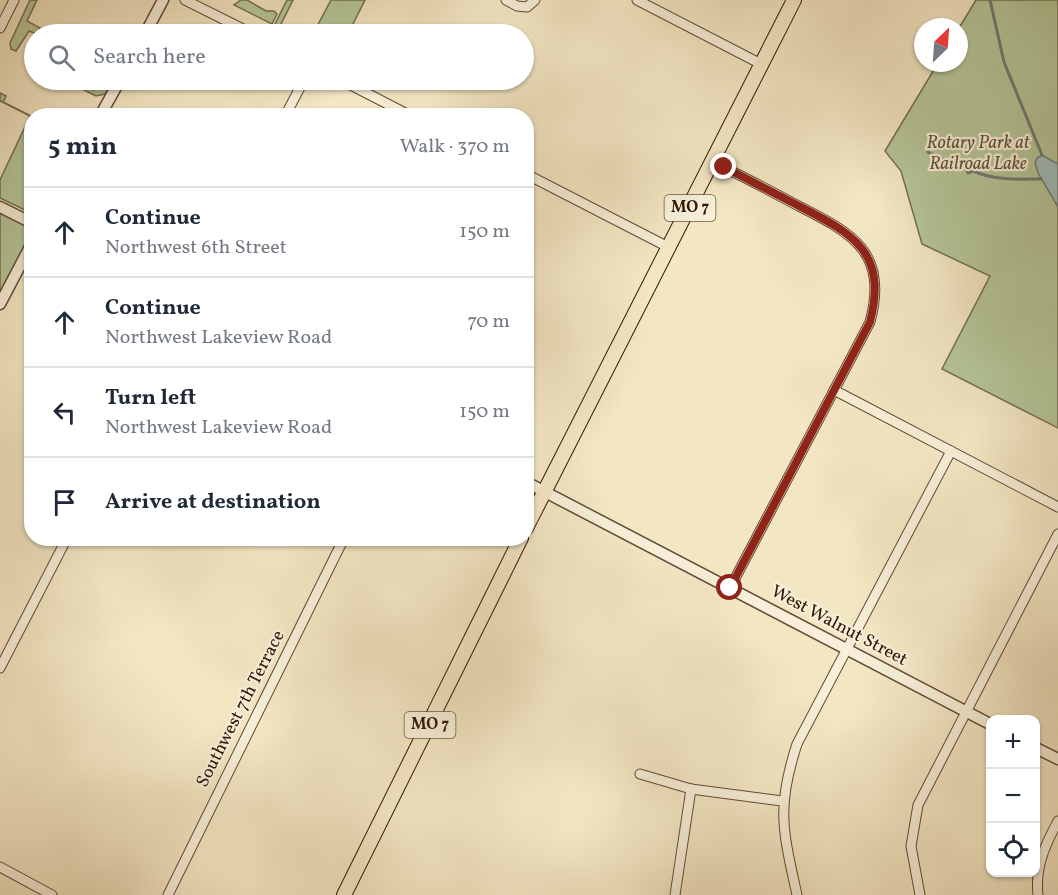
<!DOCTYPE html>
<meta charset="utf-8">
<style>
body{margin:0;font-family:Vollkorn,serif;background:#f6f6f7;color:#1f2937}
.controls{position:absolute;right:18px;bottom:18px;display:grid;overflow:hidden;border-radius:12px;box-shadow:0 2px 4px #0004}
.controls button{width:54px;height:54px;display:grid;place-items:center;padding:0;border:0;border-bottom:2px solid #e0e1e3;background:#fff;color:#1f2937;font:30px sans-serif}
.compass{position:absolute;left:914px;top:18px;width:54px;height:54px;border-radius:50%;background:#fff;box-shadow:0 2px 4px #0004;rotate:25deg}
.stop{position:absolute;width:18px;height:18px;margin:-14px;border:4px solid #8f2418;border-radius:50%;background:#fff}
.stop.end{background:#8f2418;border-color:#fff;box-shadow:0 2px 6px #0008}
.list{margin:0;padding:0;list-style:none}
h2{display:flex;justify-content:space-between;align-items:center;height:78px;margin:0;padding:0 24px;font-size:26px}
h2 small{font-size:20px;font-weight:400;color:#747a83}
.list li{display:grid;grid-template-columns:39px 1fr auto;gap:18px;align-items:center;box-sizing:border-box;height:90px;padding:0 24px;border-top:2px solid #e0e1e3}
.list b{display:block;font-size:22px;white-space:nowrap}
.list p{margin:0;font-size:20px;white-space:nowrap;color:#747a83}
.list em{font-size:20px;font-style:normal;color:#747a83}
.icon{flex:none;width:33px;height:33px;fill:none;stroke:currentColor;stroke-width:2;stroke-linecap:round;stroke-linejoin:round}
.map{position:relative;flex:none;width:1058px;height:895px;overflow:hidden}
.search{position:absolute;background:#fff;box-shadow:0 2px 4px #0004;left:24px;top:24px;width:510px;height:66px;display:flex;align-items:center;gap:15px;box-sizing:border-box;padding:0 21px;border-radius:33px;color:#747a83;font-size:22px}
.panel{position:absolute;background:#fff;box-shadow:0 2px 4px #0004;left:24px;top:108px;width:510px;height:438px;border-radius:24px}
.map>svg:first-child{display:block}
.green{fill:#b5c699;stroke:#736e4f;stroke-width:1.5}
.water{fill:#9ebdbc;stroke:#727a73;stroke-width:1.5}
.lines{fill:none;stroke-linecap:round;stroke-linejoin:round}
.stream{stroke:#727a73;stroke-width:3}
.minor-casing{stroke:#624934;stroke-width:11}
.tertiary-casing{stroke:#624934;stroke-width:13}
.primary-casing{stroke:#311505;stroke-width:16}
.minor{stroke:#f7efd8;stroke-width:9}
.tertiary{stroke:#f7efd8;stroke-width:10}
.primary{stroke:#f3e6c3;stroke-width:14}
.route{stroke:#8f2418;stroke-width:8}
.labels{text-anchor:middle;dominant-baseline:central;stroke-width:4.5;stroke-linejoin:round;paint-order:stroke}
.shield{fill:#f7efd8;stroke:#6c5644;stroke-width:1.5}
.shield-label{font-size:16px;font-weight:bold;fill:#311505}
.park-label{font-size:18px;font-style:italic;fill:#5f5339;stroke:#f7efd8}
.street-label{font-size:18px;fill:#311505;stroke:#f7efd8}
</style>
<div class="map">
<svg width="1058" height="895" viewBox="0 0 1058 895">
<rect width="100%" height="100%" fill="#f3e6c3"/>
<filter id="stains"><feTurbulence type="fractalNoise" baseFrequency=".00333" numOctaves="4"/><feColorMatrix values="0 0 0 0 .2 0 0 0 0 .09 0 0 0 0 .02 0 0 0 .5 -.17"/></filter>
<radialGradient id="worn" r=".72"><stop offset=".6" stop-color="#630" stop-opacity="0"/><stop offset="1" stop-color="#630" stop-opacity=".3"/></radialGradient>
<!-- green -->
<g class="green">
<polygon points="30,0 37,0 27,21 40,28 37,34 29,31 16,51 11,49 10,43"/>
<polygon points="241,0 247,0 266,11 274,11 277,14 272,24 234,5"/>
<polygon points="287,0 293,0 279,28 274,26"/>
<polygon points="331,0 365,0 348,34 313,34"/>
<polygon points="976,0 1058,0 1058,428 942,369 990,276 922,244 901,171 885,151 938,63 959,63 959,28"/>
<polygon points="99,80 113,80 105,94 96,96 84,90 86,87 94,90"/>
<polygon points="0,93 6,96 3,102 31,116 31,213 0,198 0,180 30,116 0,101"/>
<polygon points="0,207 32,223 31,243 0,304"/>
</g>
<!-- water -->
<polygon class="water" points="1042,155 1058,164 1058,207 1038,173 1035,163 1037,158"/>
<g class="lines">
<!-- stream -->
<g class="stream">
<polyline points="990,0 1004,62 1042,155"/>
<path d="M928 152C940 161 953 161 966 167L968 173 973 171C996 181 1017 179 1041 179"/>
</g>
<!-- minor casing -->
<g class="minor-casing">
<g id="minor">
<polyline points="185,0 253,34"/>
<polyline points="506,0 517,6 527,7 535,0"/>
<polyline points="637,0 763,65"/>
<polyline points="0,28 14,0"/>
<polyline points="341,80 411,116"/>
<polyline points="285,116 304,80"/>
<path d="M712 162C739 174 765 188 791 202 847 231 890 248 870 322L730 588"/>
<polyline points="526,174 670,248"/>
<polyline points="834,390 1058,507"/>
<polyline points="0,668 67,538"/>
<polyline points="640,774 691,789 782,801"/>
<polyline points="0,867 52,895"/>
<polyline points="168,895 344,538"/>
<polyline points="675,895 691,789"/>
<path d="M797 895C783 831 776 808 797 744L951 451"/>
<polyline points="920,895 911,846 918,805 1058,534"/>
<path d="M1038 895C1035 867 1045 845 1058 821"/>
</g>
</g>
<!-- tertiary casing -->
<g class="tertiary-casing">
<g id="tertiary">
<polyline points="145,34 163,0"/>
<polyline points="100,116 120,80"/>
<polyline points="0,207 32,223"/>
<polyline points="0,304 32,243"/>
<polyline points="526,482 990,724"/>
<polyline points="1036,748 1058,759"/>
</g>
</g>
<!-- primary casing -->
<g class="primary-casing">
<g id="primary">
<polyline points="526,528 794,0"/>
<polyline points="344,895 521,538"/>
</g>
</g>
<!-- minor -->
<use href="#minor" class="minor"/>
<!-- tertiary -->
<use href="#tertiary" class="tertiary"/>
<!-- primary -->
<use href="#primary" class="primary"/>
</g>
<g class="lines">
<!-- route -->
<path class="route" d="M724 167C749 180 774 193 799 206 853 234 888 252 870 322L730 588"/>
</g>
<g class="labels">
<!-- shield labels -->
<g class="shield">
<rect x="664.5" y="195" width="51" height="26" rx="4.5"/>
<rect x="404.5" y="712" width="51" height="26" rx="4.5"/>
</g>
<g class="shield-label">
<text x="690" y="208">MO 7</text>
<text x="430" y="725">MO 7</text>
</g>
<!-- park labels -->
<g class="park-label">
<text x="978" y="143">Rotary Park at<tspan x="978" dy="21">Railroad Lake</tspan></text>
</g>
<!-- street labels -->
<g class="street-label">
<text transform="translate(839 626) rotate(28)">West Walnut Street</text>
<text transform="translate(241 709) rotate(-63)">Southwest 7th Terrace</text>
</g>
</g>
<rect width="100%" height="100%" filter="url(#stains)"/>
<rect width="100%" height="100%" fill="url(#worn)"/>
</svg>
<div class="controls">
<button>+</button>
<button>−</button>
<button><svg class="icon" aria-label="locate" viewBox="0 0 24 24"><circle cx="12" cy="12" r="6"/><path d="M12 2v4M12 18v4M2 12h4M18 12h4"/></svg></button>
</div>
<svg class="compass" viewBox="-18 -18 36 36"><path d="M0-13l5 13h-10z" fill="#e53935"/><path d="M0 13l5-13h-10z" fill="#747a83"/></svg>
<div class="stop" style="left:730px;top:588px"></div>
<div class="stop end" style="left:724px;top:167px"></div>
<div class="search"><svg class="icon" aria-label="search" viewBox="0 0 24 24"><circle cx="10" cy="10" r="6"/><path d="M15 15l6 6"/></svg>Search here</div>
<section class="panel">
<h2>5 min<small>Walk · 370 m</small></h2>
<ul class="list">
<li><svg class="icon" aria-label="ahead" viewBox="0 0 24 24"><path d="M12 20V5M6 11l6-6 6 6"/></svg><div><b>Continue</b><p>Northwest 6th Street</p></div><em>150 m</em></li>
<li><svg class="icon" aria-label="ahead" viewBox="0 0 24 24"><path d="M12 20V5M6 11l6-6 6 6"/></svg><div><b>Continue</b><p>Northwest Lakeview Road</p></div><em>70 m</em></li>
<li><svg class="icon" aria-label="left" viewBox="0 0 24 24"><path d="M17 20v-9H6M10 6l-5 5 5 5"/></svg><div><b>Turn left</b><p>Northwest Lakeview Road</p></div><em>150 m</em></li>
<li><svg class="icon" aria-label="arrive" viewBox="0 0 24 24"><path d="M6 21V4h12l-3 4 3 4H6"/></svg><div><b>Arrive at destination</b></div></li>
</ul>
</section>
</div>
